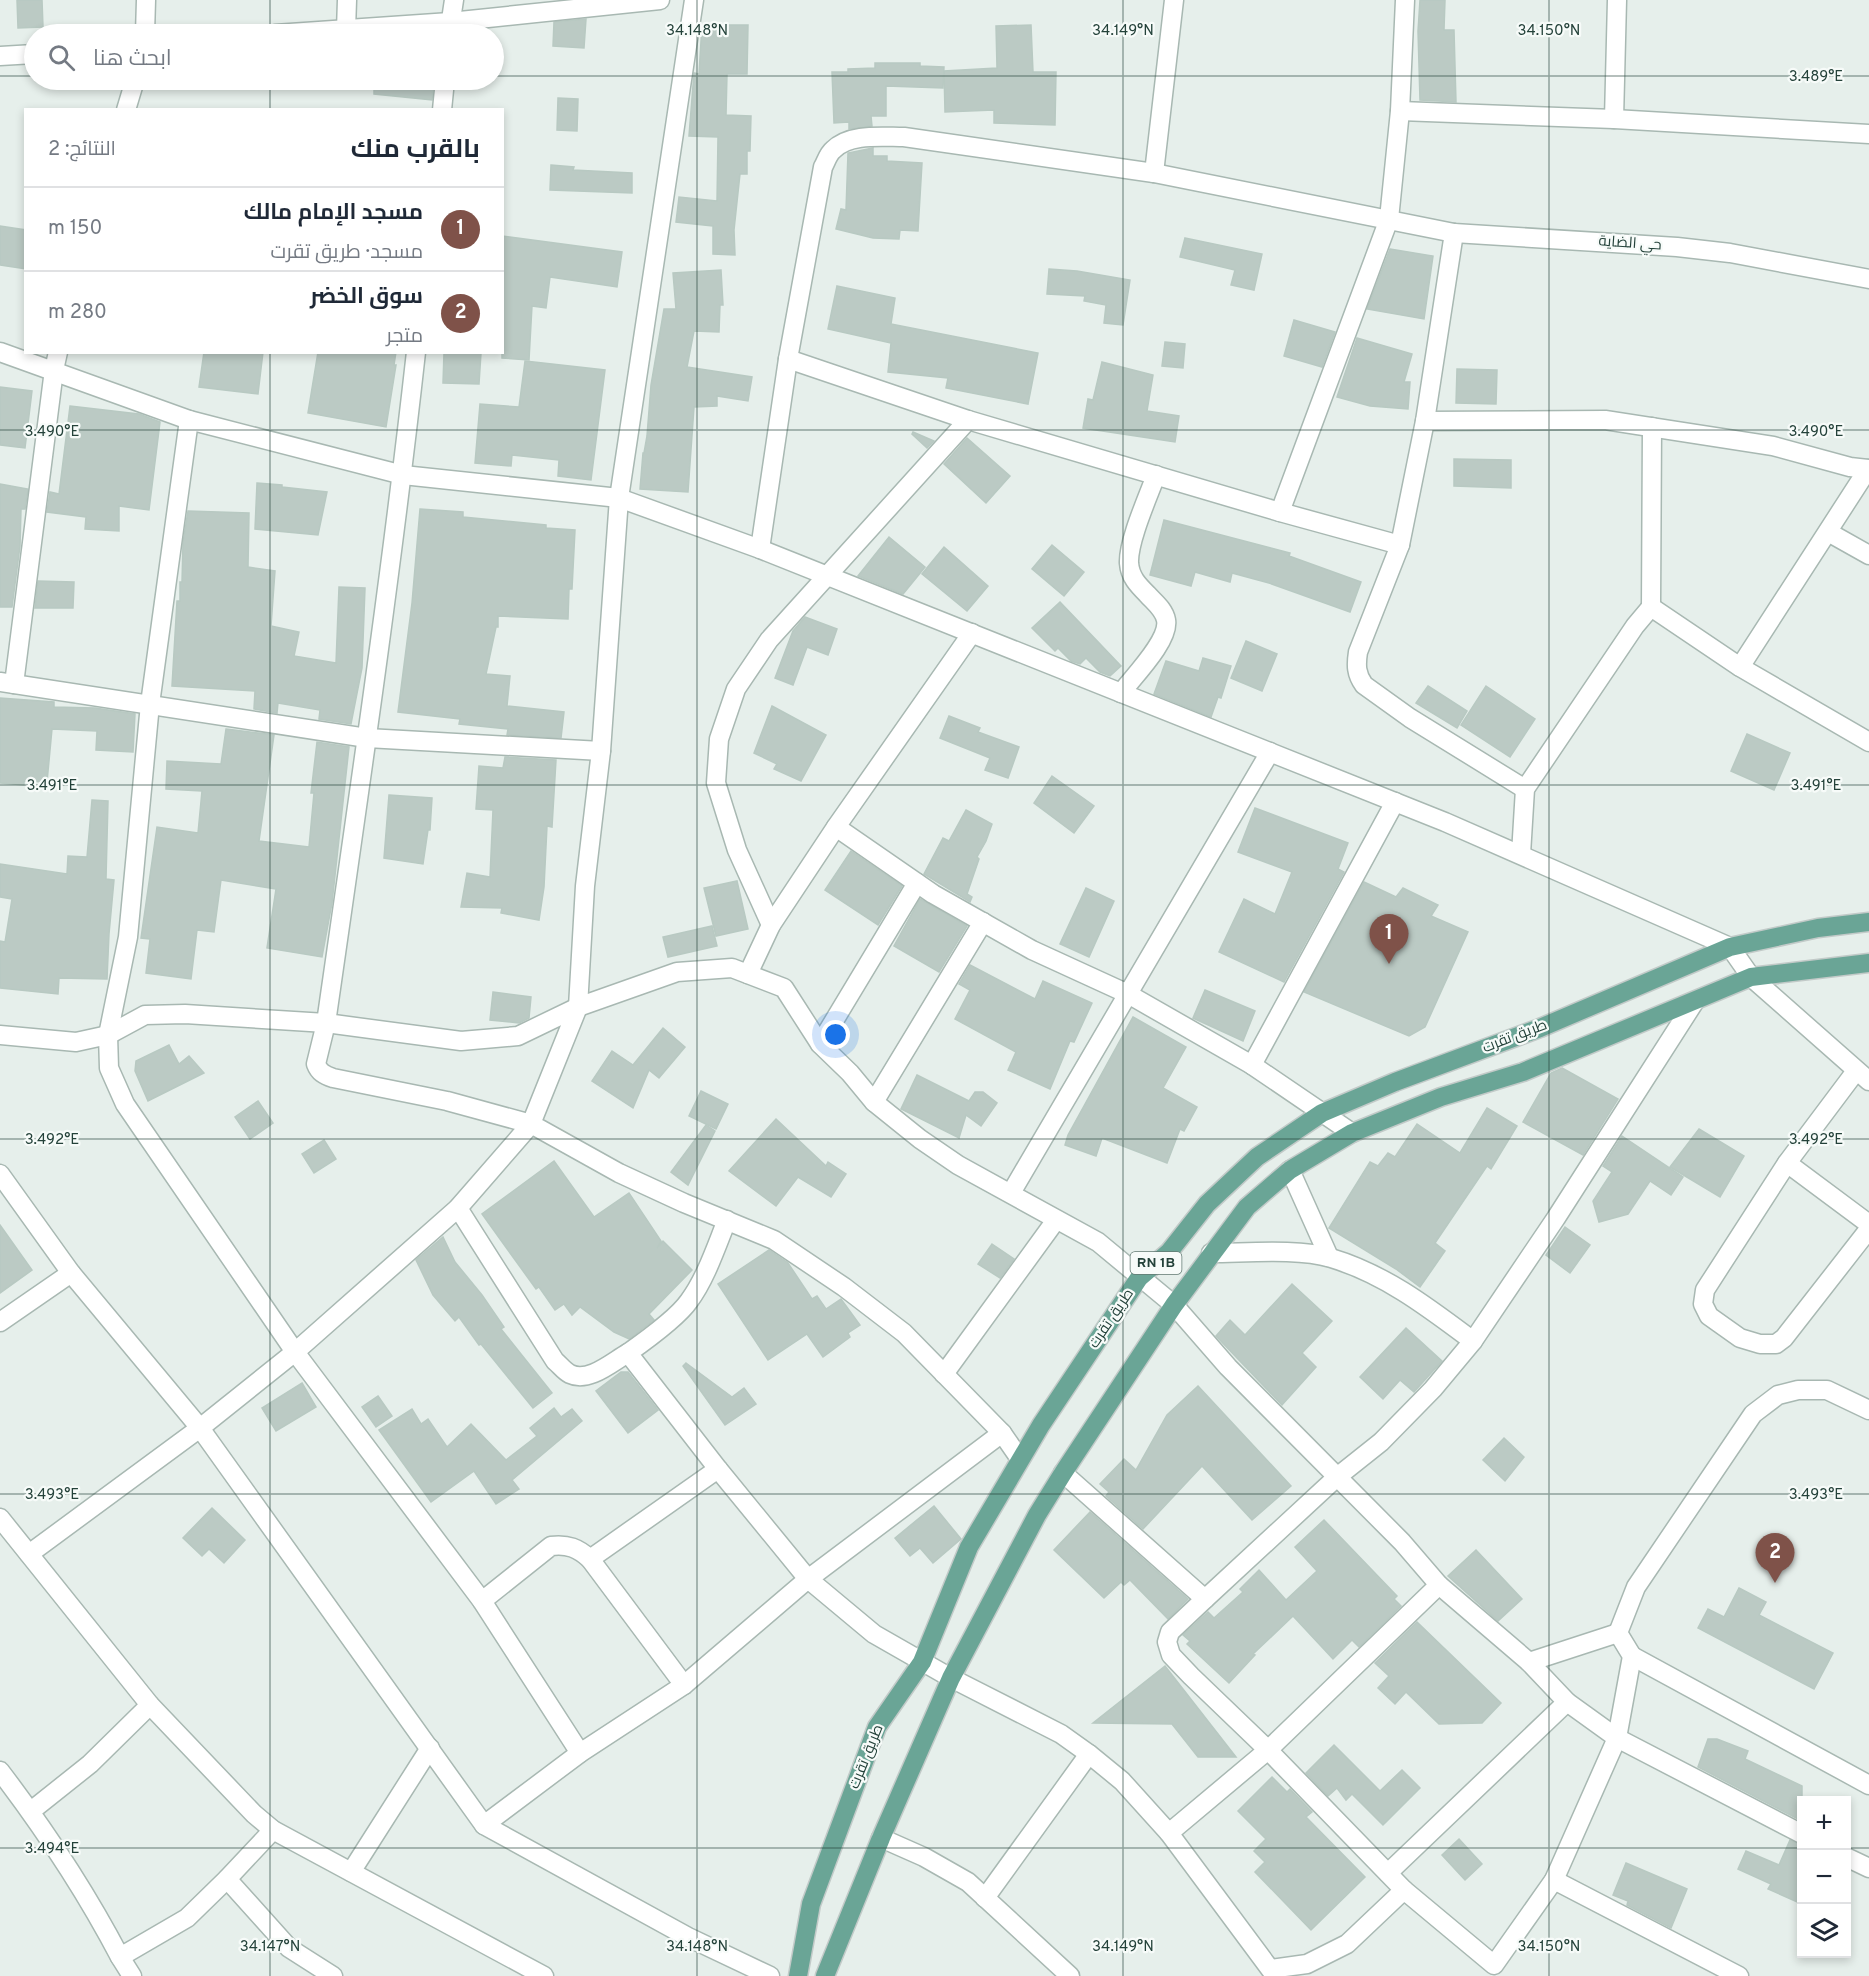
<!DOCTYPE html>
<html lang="ar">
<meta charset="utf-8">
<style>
body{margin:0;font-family:Overpass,Cairo,sans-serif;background:#f2f2f3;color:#1f2937;direction:rtl}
.controls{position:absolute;right:18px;bottom:18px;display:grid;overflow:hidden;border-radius:0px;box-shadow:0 3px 9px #0003}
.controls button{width:54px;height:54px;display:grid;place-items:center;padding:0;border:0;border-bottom:2px solid #e0e1e3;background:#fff;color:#1f2937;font:30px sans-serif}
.you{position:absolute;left:836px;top:1035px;width:21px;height:21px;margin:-15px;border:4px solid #fff;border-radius:50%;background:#1a73e8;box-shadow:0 0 0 9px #1a73e833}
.badge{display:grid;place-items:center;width:39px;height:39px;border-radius:50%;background:#7f5249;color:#fff;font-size:20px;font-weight:700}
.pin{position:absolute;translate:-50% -50px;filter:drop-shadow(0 2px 3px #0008)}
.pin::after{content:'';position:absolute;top:32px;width:21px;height:18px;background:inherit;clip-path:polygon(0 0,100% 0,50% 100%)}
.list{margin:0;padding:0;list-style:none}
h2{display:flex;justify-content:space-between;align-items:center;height:78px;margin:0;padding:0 24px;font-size:26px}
h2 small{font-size:20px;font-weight:400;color:#747a83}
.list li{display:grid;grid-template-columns:39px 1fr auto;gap:18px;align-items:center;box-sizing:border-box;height:84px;padding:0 24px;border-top:2px solid #e0e1e3}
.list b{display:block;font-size:22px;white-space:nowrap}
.list p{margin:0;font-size:20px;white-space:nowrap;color:#747a83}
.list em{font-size:20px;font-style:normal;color:#747a83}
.icon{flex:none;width:33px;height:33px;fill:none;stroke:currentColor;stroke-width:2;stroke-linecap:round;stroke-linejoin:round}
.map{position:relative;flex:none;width:1869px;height:1976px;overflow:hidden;direction:ltr}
.search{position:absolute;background:#fff;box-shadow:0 3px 9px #0003;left:24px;top:24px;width:480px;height:66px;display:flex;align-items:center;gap:15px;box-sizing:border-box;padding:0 21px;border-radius:33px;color:#747a83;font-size:22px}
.panel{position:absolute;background:#fff;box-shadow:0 3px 9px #0003;left:24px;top:108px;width:480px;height:246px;border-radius:0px;direction:rtl}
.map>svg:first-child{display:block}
.building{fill:#bbcac4;stroke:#b8c9c2;stroke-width:1.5}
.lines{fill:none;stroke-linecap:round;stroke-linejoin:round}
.minor-casing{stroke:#a8b8b2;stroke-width:21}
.major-casing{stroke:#c2cac8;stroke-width:21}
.minor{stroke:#fff;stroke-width:18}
.major{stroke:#6aa596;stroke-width:18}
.ticks{fill:none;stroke:#24423a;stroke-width:1.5;stroke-opacity:0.45}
.labels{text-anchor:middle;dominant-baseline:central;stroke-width:4.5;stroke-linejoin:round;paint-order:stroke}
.shield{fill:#f7fbf9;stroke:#637a73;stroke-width:1.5}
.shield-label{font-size:14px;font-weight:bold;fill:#24423a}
.street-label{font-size:15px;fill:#24423a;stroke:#f7fbf9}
.ticks-label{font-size:15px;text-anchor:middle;fill:#24423a;stroke:#f7fbf9;stroke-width:4.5;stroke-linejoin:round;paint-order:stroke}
</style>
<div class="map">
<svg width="1869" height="1976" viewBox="0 0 1869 1976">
<rect width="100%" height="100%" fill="#e6efeb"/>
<!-- building -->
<g class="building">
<polygon points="17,0 42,0 43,27 18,28"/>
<polygon points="1420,0 1445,0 1444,30 1454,30 1456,102 1420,100 1418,31"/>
<polygon points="586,19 584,48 553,46 554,22"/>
<polygon points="702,25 748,25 747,74 727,74 726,115 751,116 750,151 747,151 747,174 740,174 734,230 735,255 713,254 713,226 676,222 679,197 717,201 718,137 689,136 694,73 699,74"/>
<polygon points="1031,25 1033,72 1056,72 1055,125 994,123 994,110 945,112 944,71 997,68 996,26"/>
<polygon points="875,63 920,63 920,66 944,67 943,88 886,86 886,116 871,116 872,126 849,129 849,122 834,123 832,72 848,72 848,69 875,68"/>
<polygon points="374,80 434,80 432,100 374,94"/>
<polygon points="558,98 578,99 577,131 557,130"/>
<polygon points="873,148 873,156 887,156 887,161 922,163 918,231 900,230 899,239 873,238 836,229 841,209 846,210 848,153"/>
<polygon points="551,165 574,167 573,170 632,173 632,193 550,190"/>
<polygon points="0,226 26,230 26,269 0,265"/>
<polygon points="502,236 622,252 617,287 550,277 546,308 532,306 529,360 502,358"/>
<polygon points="1185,238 1262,254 1254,290 1231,285 1235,270 1180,257"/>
<polygon points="1390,249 1433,256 1424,319 1367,309"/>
<polygon points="1049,269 1077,271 1130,280 1123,325 1104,323 1106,305 1084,301 1085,296 1047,294"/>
<polygon points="721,270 723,305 720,305 719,332 694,331 687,367 752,377 748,401 717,396 717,406 694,407 688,492 640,489 643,453 644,453 647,436 651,385 664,309 676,309 673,273"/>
<polygon points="837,286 895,298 891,324 1038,353 1028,404 946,388 948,378 888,372 891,343 828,329"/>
<polygon points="1294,320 1335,332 1322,367 1284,356"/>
<polygon points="1357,338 1412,354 1404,382 1410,382 1408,409 1370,406 1337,397"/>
<polygon points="1165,342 1185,344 1183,368 1162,366"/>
<polygon points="204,352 263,352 258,394 199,387"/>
<polygon points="318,352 396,352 394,365 396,365 386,427 308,413"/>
<polygon points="444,353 481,353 479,384 443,383"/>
<polygon points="525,361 605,370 591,480 558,476 559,460 512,455 511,466 475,463 480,404 519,407"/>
<polygon points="1102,362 1153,375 1147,411 1179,416 1175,442 1083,428 1088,399 1093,400"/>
<polygon points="1457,369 1497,370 1496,404 1456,403"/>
<polygon points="0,387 32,391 25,448 0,445"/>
<polygon points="70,406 139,414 160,422 149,510 119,506 119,531 85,529 86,517 47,512 50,492 59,494"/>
<polygon points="913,432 934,441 927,448 912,434"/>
<polygon points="967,438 1010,476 986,503 944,464"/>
<polygon points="1454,459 1511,460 1511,488 1454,486"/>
<polygon points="257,483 282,485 282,487 327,492 318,535 255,529"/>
<polygon points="0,484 28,489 25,509 21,509 20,546 12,607 0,607"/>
<polygon points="420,509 463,512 463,517 546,525 546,528 575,530 572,589 569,589 568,619 498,616 498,627 496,627 486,674 510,676 507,706 564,712 561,738 507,735 508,729 459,724 460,719 398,712 412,603"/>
<polygon points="188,511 249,513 248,567 275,571 271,626 299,632 294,656 336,663 339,587 365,588 362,668 351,724 319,719 320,710 278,703 277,713 254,709 255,691 172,686 177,601 180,601 180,582 182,582 183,543"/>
<polygon points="1164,520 1290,553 1289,556 1361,582 1350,612 1269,583 1232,573 1230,582 1195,572 1191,586 1150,575"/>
<polygon points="889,537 925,567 903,594 858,576"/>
<polygon points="1052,545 1084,572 1064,596 1032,569"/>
<polygon points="944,547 988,586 967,611 922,574"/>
<polygon points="38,581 74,582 73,608 35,608"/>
<polygon points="1060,602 1121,666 1110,676 1100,672 1086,658 1080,664 1071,661 1058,648 1055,651 1032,628"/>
<polygon points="805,617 837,629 828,655 807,647 793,685 775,678 793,631"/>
<polygon points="1246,641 1277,654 1262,691 1231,678"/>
<polygon points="1203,658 1231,666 1221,698 1218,697 1211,717 1154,694 1166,661 1199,671"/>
<polygon points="1428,686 1467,711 1457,728 1416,703"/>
<polygon points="1486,686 1535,719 1510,757 1461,725"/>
<polygon points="0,698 54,702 54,707 95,708 135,714 133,752 96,750 97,731 52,729 47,782 24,781 24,785 0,783"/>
<polygon points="772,706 826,735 801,781 774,769 777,764 754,753"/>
<polygon points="949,716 980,728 978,732 1019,747 1008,778 985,770 990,758 940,738"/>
<polygon points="226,729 274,735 259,841 309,847 314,793 311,793 317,742 349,747 332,903 322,957 267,948 276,889 221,880 214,932 197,930 191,979 146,973 150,939 141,938 157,827 198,833 202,791 166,789 167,761 221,764"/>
<polygon points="1747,734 1790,753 1774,790 1731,771"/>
<polygon points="505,757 556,760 552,827 547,826 544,887 539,920 501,913 502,908 461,907 467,873 490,877 493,810 476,809 479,766 503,768"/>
<polygon points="1052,776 1094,806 1074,833 1034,803"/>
<polygon points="389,795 432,798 430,830 428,830 423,864 384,858"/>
<polygon points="92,800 108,801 106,879 114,880 109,934 107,979 59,978 58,994 0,988 0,941 5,942 12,899 0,897 0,864 67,874 68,856 87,857"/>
<polygon points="1255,808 1348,843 1338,869 1344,872 1284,982 1219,952 1244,899 1275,914 1292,872 1238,852"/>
<polygon points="966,810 992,824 986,841 977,857 979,859 967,894 972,897 970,902 924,874 943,838 949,841"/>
<polygon points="851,851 902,886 878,925 825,890"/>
<polygon points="737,881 748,929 716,936 704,888"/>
<polygon points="1364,882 1396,897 1403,888 1438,905 1431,916 1468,932 1425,1027 1409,1036 1304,992"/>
<polygon points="1086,888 1114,901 1089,957 1060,944"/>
<polygon points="920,899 967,926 939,972 894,946"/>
<polygon points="712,926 717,946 668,957 663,937"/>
<polygon points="970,965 1035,999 1043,981 1092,1003 1074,1042 1070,1041 1050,1089 1008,1070 1016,1052 955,1019 970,990 959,984"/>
<polygon points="1205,990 1255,1011 1243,1041 1193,1018"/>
<polygon points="493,992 531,997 529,1018 519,1023 490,1020"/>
<polygon points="1133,1017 1186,1047 1163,1088 1197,1107 1184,1131 1180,1129 1167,1163 1102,1138 1096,1156 1065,1145 1068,1135"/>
<polygon points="663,1028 685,1047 659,1078 649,1070 633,1108 592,1081 612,1051 633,1065"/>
<polygon points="169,1045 179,1064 189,1056 204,1073 148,1101 135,1071 136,1061"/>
<polygon points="1562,1068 1618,1099 1583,1155 1523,1122 1551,1073"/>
<polygon points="917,1075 969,1101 975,1092 983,1092 997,1103 981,1126 966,1115 959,1138 901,1109"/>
<polygon points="701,1091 728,1104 716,1129 689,1116"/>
<polygon points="258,1101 273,1123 250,1139 235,1117"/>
<polygon points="1487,1108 1517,1126 1491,1169 1487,1166 1435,1243 1445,1251 1420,1287 1396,1269 1329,1228 1370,1162 1378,1166 1388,1153 1395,1157 1417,1124 1460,1153"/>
<polygon points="776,1119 826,1166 828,1162 846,1174 831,1197 798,1177 776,1206 729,1171"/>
<polygon points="706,1125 715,1131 688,1185 671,1172"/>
<polygon points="1699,1129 1744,1156 1720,1197 1670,1167"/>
<polygon points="1622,1136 1683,1177 1671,1195 1650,1181 1628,1214 1599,1222 1593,1201 1612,1172 1603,1166"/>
<polygon points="324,1140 336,1159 314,1173 302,1154"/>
<polygon points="554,1161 594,1217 629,1193 661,1241 657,1248 663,1241 692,1270 649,1314 654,1320 629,1339 614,1332 580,1307 572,1315 564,1304 555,1310 539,1287 536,1289 482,1214"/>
<polygon points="0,1225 32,1270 0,1293"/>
<polygon points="1565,1227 1590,1245 1570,1273 1546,1255"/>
<polygon points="443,1237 455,1262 482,1295 504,1327 501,1329 552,1393 533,1408 481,1344 479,1345 459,1317 455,1321 433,1295 416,1260"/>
<polygon points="992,1244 1014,1259 1000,1278 978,1264"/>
<polygon points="769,1250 788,1263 812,1299 817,1296 826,1309 841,1299 860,1325 848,1333 850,1337 823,1357 807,1334 768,1360 718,1284"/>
<polygon points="1292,1284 1332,1321 1302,1353 1316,1367 1282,1405 1216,1336 1230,1320 1245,1335"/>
<polygon points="1406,1328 1442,1361 1414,1392 1400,1380 1383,1399 1360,1377"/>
<polygon points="686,1363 732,1397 744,1388 756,1404 725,1425 683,1366"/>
<polygon points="621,1372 628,1372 658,1410 628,1433 596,1391"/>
<polygon points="302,1383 316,1407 276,1431 262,1408"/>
<polygon points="1198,1386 1291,1486 1252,1520 1202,1466 1143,1529 1106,1496 1109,1492 1100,1484 1124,1459 1136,1470 1167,1415"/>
<polygon points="378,1396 392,1416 376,1427 362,1407"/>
<polygon points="554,1408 561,1417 572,1409 582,1421 512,1480 519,1489 496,1504 474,1471 431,1502 379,1430 412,1409 421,1424 428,1419 447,1447 471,1424 506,1460 537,1436 530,1428"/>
<polygon points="1504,1438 1524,1457 1505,1481 1483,1460"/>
<polygon points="934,1506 961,1539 933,1563 920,1548 910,1556 895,1538"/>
<polygon points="212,1508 245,1540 224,1563 209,1549 202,1556 183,1538"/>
<polygon points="1090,1512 1188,1599 1168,1619 1130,1580 1124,1585 1121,1582 1104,1598 1054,1550"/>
<polygon points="1324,1520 1397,1596 1394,1599 1401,1606 1359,1647 1352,1640 1333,1659 1293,1616 1253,1654 1255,1655 1229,1683 1187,1644 1190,1641 1183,1635 1208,1612 1214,1618 1243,1592 1240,1589 1259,1570 1286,1600 1317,1571 1295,1547"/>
<polygon points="1476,1550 1522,1599 1498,1621 1448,1576"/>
<polygon points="1739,1588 1766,1602 1759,1615 1833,1653 1814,1689 1698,1628 1708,1609 1724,1617"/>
<polygon points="1417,1622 1501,1703 1482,1723 1439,1724 1406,1692 1395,1704 1378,1688 1389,1676 1375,1663"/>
<polygon points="1165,1666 1236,1757 1198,1757 1172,1724 1093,1723"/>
<polygon points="1708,1739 1717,1739 1748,1751 1745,1759 1802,1786 1802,1821 1698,1767"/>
<polygon points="1334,1745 1380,1791 1402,1770 1420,1788 1383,1825 1352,1794 1346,1800 1337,1788 1328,1796 1306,1773"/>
<polygon points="1272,1777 1287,1792 1290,1789 1312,1812 1306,1817 1365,1877 1311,1930 1255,1872 1265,1862 1254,1851 1266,1839 1238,1811"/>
<polygon points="1459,1839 1482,1864 1465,1880 1442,1855"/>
<polygon points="1790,1840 1802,1845 1802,1904 1768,1889 1771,1884 1738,1869 1746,1851 1779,1865"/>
<polygon points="1626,1863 1687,1889 1671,1928 1627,1905 1628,1901 1613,1895"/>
</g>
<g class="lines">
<!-- minor casing -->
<g class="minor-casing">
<g id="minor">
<polyline points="694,0 619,498 601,751 585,886 578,1007 677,972 732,968 784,988 820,1044 850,1073 874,1102 920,1139 958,1165 1098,1242 1174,1305 1228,1367 1402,1542 1439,1585 1529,1662 1567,1702 1617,1738 1802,1834"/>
<polyline points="346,30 347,0"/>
<polyline points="449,33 454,0"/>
<polyline points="145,34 146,0"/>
<polyline points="275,34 450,22 660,0"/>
<polyline points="0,56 34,54"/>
<polyline points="126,110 135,80"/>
<polyline points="442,110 445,80"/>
<polyline points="1400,111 1614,119 1869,134"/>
<polyline points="1614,119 1617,0"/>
<polyline points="1154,173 1174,0"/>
<polyline points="0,352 189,420 403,475 619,498 760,549 1445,822 1730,947 1751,977 1869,1081"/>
<path d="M788 359 968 420 1280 512 1400 545 1358 652C1356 665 1356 674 1364 685L1410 718 1525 789"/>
<polyline points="189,420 150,704 128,937 108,1035 109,1068 125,1104 295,1352 482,1601 580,1753"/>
<polyline points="1425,421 1605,420 1773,446 1850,467 1869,469"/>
<polyline points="1280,512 1389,219 1400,111 1405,0"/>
<polyline points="1828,532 1869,555"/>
<polyline points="1400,545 1425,421 1454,233"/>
<path d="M760 549 788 359 823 167C826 162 828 154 833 150 849 133 882 137 904 137L1154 173 1454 233 1677 247 1730 253 1869 279"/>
<polyline points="1651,607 1652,427"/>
<polyline points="1740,667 1868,469"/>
<polyline points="0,682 367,738 601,751"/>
<polyline points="14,684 54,370 58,352"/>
<path d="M1121 693C1133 677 1170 640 1166 620 1164 609 1154 602 1147 594 1138 585 1130 577 1129 563 1128 541 1148 497 1156 475"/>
<polyline points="836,827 933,894 1032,950 1128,994 1252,1065 1352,1133"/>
<polyline points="1521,854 1525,789 1635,626 1651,607 1740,667 1869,742"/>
<polyline points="771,925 737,850 716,783 719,739 736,689 769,640 968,420"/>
<polyline points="748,974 771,925 836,827 972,633"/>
<polyline points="0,1035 76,1042 108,1035 145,1015 185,1014 326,1023 461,1041 518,1036 578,1007 531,1124 619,1173 684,1203 774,1240 844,1287 904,1333 1002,1433 1020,1459"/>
<polyline points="820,1044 917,883"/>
<polyline points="1252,1065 1395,802"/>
<polyline points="1856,1071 1787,1163 1705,1290 1703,1304 1709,1316 1740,1338 1760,1344 1776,1344 1784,1338 1869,1229"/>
<polyline points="874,1102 983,922"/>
<polyline points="1787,1163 1869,1224"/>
<polyline points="1290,1170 1329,1257"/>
<polyline points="0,1174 71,1273 200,1428 484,1825 580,1753 684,1685 808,1579 874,1634 951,1678 1061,1734 1089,1754 1122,1781 1169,1833 1270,1969 1307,1964 1347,1944 1404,1890 1494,1965 1554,1880 1617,1738 1632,1656 1618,1633 1636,1587 1753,1414 1778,1395 1798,1390 1827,1390 1869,1410"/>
<polyline points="1011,1193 1270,752"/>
<path d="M458 1208 555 1361C560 1365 564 1371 570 1374 589 1383 612 1362 628 1353"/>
<path d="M727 1220C716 1247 706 1278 689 1301 678 1317 645 1341 628 1353L718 1469 808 1579 1002 1433"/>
<path d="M1211 1253C1246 1253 1298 1248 1331 1258 1385 1274 1429 1308 1473 1341"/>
<polyline points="0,1322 71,1273"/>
<polyline points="944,1374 1056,1220"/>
<polyline points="1063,1473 1205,1599"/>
<polyline points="0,1518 150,1705 254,1814 273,1830 544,1976"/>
<path d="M29 1554 200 1428 295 1352 458 1208 531 1124 447 1101 333 1078C324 1075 319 1072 316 1064L326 1023C358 800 391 577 416 352"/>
<polyline points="590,1559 684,1685"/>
<path d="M482 1601 551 1546C568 1544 578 1548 590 1559L718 1469"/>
<polyline points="1632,1656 1869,1785"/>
<polyline points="1529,1662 1618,1633"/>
<path d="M0 1771C45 1830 86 1892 120 1957L187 1918 227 1879 273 1830"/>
<polyline points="31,1811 90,1764 150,1705"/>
<polyline points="484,1825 688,1937 770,1976"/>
<polyline points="1169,1833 1268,1750 1439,1585"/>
<polyline points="881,1838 924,1857 968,1882 1070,1976"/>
<polyline points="1846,1857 1869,1868"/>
<polyline points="351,1872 430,1748"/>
<polyline points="1388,1873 1567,1702"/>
<polyline points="227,1879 289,1948 333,1976"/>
<polyline points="1554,1880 1739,1976"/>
<polyline points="1404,1890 1268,1750 1191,1676 1171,1655 1167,1642 1170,1632 1205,1599 1337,1477 1381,1442 1433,1389 1473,1341 1556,1218 1695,1001"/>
<polyline points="985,1898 1089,1754"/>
<polyline points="120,1957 132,1976"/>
</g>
</g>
<!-- major casing -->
<g class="major-casing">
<g id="major">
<polyline points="798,1976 811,1904 877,1727 922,1662 969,1547 1041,1425 1139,1278 1169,1252 1207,1204 1257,1157 1322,1113 1395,1082 1540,1028 1730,947 1818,928 1869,922"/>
<polyline points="825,1976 881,1838 951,1678 1037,1515 1063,1473 1174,1305 1247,1207 1290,1170 1352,1133 1441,1097 1523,1072 1751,977 1869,963"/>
</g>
</g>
<!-- minor -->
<use href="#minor" class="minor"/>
<!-- major -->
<use href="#major" class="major"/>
</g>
<!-- ticks -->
<path class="ticks" d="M270 0V34M697 0V1976M1123 0V1976M1549 0V1976M0 76H34M494 76H1869M270 80V110M270 352V1976M0 430H1869M0 785H1869M0 1139H1869M0 1494H1869M0 1848H1802M1846 1848H1869"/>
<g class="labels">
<!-- shield labels -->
<rect class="shield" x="1130.5" y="1252" width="51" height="22" rx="4.5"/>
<g class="shield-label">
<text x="1156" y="1263">RN 1B</text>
</g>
<!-- street labels -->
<g class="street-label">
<text transform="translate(1630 244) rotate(4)">حي الضاية</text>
<text transform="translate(1515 1037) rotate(-21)">طريق تقرت</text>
<text transform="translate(1112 1319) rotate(-56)">طريق تقرت</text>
<text transform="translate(867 1757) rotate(-68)">طريق تقرت</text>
</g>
</g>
<g class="ticks-label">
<text x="697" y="35">34.148°N</text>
<text x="1123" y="35">34.149°N</text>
<text x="1549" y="35">34.150°N</text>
<text x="1816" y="81">3.489°E</text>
<text x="1816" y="436">3.490°E</text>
<text x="52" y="436">3.490°E</text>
<text x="1816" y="790">3.491°E</text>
<text x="52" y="790">3.491°E</text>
<text x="1816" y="1144">3.492°E</text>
<text x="52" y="1144">3.492°E</text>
<text x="1816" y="1499">3.493°E</text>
<text x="52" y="1499">3.493°E</text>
<text x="52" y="1853">3.494°E</text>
<text x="270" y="1951">34.147°N</text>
<text x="697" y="1951">34.148°N</text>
<text x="1123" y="1951">34.149°N</text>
<text x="1549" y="1951">34.150°N</text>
</g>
</svg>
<div class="controls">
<button>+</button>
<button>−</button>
<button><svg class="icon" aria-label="layers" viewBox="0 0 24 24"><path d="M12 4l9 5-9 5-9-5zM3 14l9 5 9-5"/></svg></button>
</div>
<div class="you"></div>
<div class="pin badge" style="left:1389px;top:964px">1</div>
<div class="pin badge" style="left:1775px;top:1583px">2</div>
<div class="search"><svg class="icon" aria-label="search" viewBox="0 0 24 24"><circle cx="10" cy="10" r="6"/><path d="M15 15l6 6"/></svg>ابحث هنا</div>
<section class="panel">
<h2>بالقرب منك<small>النتائج: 2</small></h2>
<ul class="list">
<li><span class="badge">1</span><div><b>مسجد الإمام مالك</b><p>مسجد · طريق تقرت</p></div><em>150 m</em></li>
<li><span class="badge">2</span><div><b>سوق الخضر</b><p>متجر</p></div><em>280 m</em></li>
</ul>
</section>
</div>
